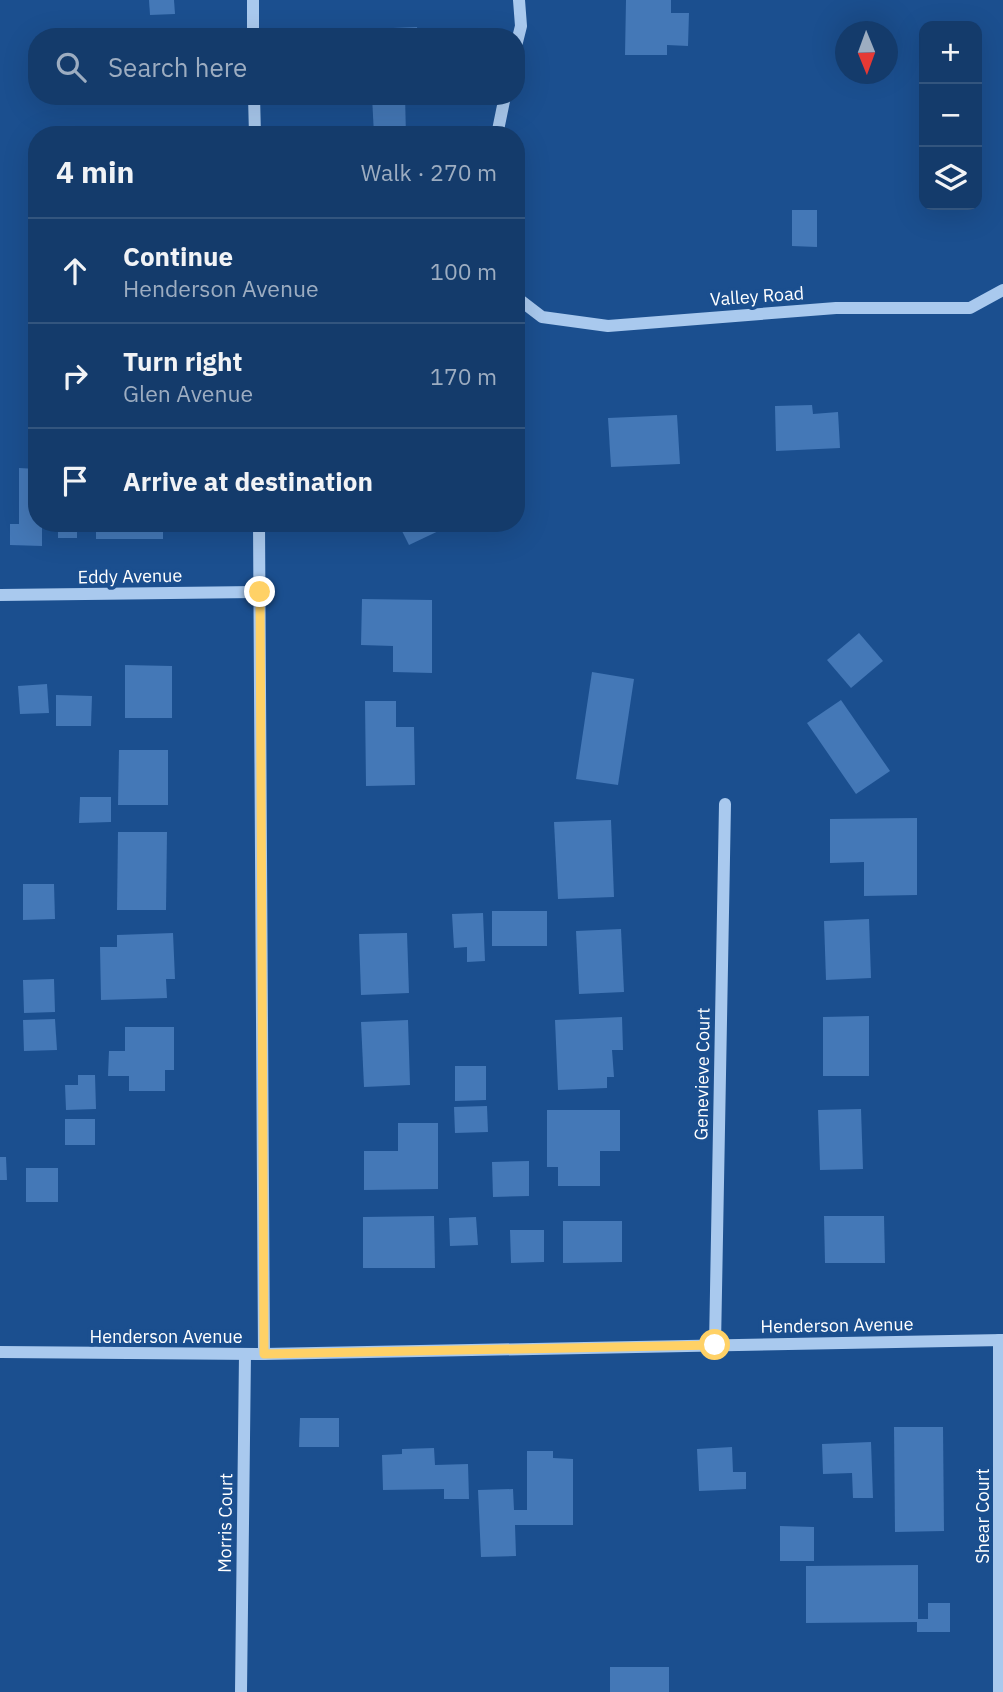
<!DOCTYPE html>
<meta charset="utf-8">
<style>
body{margin:0;font-family:"IBM Plex Sans",sans-serif;background:#1d4271;color:#f1f3f6}
.controls{position:absolute;right:21px;top:21px;display:grid;overflow:hidden;border-radius:14px;box-shadow:0 7px 28px #0002}
.controls button{width:63px;height:63px;display:grid;place-items:center;padding:0;border:0;border-bottom:2px solid #33557e;background:#143b6b;color:#f1f3f6;font:35px sans-serif}
.compass{position:absolute;left:835px;top:21px;width:63px;height:63px;border-radius:50%;background:#143b6b;box-shadow:0 7px 28px #0002;rotate:179deg}
.stop{position:absolute;width:21px;height:21px;margin:-16px;border:5px solid #ffd166;border-radius:50%;background:#fff}
.stop.end{background:#ffd166;border-color:#fff;box-shadow:0 2px 7px #0008}
.list{margin:0;padding:0;list-style:none}
h2{display:flex;justify-content:space-between;align-items:center;height:91px;margin:0;padding:0 28px;font-size:30px}
h2 small{font-size:23px;font-weight:400;color:#9dadc1}
.list li{display:grid;grid-template-columns:46px 1fr auto;gap:21px;align-items:center;box-sizing:border-box;height:105px;padding:0 28px;border-top:2px solid #33557e}
.list b{display:block;font-size:26px;white-space:nowrap}
.list p{margin:0;font-size:23px;white-space:nowrap;color:#9dadc1}
.list em{font-size:23px;font-style:normal;color:#9dadc1}
.icon{flex:none;width:38px;height:38px;fill:none;stroke:currentColor;stroke-width:2;stroke-linecap:round;stroke-linejoin:round}
.map{position:relative;flex:none;width:1003px;height:1692px;overflow:hidden}
.search{position:absolute;background:#143b6b;box-shadow:0 7px 28px #0002;left:28px;top:28px;width:497px;height:77px;display:flex;align-items:center;gap:18px;box-sizing:border-box;padding:0 24px;border-radius:28px;color:#9dadc1;font-size:26px}
.panel{position:absolute;background:#143b6b;box-shadow:0 7px 28px #0002;left:28px;top:126px;width:497px;height:406px;border-radius:28px}
.map>svg:first-child{display:block}
.building{fill:#4478b7}
.lines{fill:none;stroke-linecap:round;stroke-linejoin:round}
.minor{stroke:#a9c9ee;stroke-width:12}
.route{stroke:#ffd166;stroke-width:9}
.labels{text-anchor:middle;dominant-baseline:central;stroke-width:7;stroke-linejoin:round;paint-order:stroke}
.street-label{font-size:18px;fill:#fff;stroke:#1b4f8f}
</style>
<div class="map">
<svg width="1003" height="1692" viewBox="0 0 1003 1692">
<rect width="100%" height="100%" fill="#1b4f8f"/>
<!-- building -->
<g class="building">
<polygon points="149,0 174,0 175,14 150,15"/>
<polygon points="626,0 671,0 671,13 689,13 688,46 667,45 667,55 625,55"/>
<polygon points="417,27 418,37 370,37 369,29"/>
<polygon points="372,96 405,96 406,135 374,135"/>
<polygon points="792,210 817,210 817,247 792,246"/>
<polygon points="812,405 813,414 838,412 840,448 776,451 775,406"/>
<polygon points="677,415 680,464 611,467 608,418"/>
<polygon points="19,468 37,469 37,523 42,523 42,546 10,545 10,524 19,524"/>
<rect x="58" y="523" width="19" height="15"/>
<rect x="96" y="523" width="67" height="16"/>
<polygon points="398,523 445,523 447,527 409,545"/>
<polygon points="362,599 432,600 432,673 393,672 393,646 361,645"/>
<polygon points="859,633 883,661 851,688 827,660"/>
<polygon points="125,665 172,666 172,718 125,718"/>
<polygon points="592,672 634,679 618,785 576,779"/>
<polygon points="47,684 49,713 20,714 18,686"/>
<polygon points="56,695 92,696 91,726 56,726"/>
<polygon points="841,700 890,771 856,794 807,723"/>
<polygon points="365,701 396,701 396,727 414,727 415,785 366,786"/>
<polygon points="119,750 168,750 168,805 118,805"/>
<polygon points="80,797 111,797 111,822 79,823"/>
<polygon points="917,818 917,895 864,896 864,862 830,863 830,819"/>
<polygon points="611,820 614,897 558,899 554,822"/>
<polygon points="118,832 167,832 166,910 117,910"/>
<polygon points="23,884 54,884 55,919 23,920"/>
<rect x="492" y="911" width="55" height="35"/>
<polygon points="483,913 485,961 467,962 467,947 454,948 452,914"/>
<polygon points="869,919 871,978 826,980 824,921"/>
<polygon points="621,929 624,992 579,994 576,931"/>
<polygon points="173,933 175,979 166,979 167,998 101,1000 100,947 117,947 117,935"/>
<polygon points="407,933 409,993 361,995 359,934"/>
<polygon points="54,979 55,1012 24,1013 23,980"/>
<polygon points="869,1016 869,1076 823,1076 823,1017"/>
<polygon points="622,1017 623,1050 612,1050 614,1077 607,1077 607,1088 558,1090 555,1020"/>
<polygon points="55,1019 57,1050 24,1051 23,1020"/>
<polygon points="408,1020 410,1085 364,1087 361,1022"/>
<polygon points="125,1027 174,1027 174,1070 165,1070 165,1091 129,1091 129,1076 108,1076 109,1051 125,1051"/>
<polygon points="455,1066 486,1066 486,1100 455,1101"/>
<polygon points="78,1075 95,1075 96,1109 66,1110 65,1085 78,1085"/>
<polygon points="487,1106 488,1132 455,1133 454,1107"/>
<polygon points="861,1109 863,1169 820,1170 818,1110"/>
<polygon points="547,1110 620,1110 620,1151 600,1151 600,1186 558,1186 558,1167 547,1167"/>
<rect x="65" y="1119" width="30" height="26"/>
<polygon points="398,1123 438,1123 438,1189 364,1190 364,1151 398,1151"/>
<polygon points="0,1157 6,1157 7,1180 0,1180"/>
<polygon points="529,1161 529,1196 493,1197 492,1162"/>
<rect x="26" y="1168" width="32" height="34"/>
<polygon points="434,1216 435,1268 363,1268 363,1217"/>
<polygon points="824,1216 884,1216 885,1263 825,1263"/>
<polygon points="476,1217 478,1245 450,1246 449,1218"/>
<polygon points="563,1221 622,1221 622,1262 563,1263"/>
<polygon points="510,1230 544,1230 544,1262 511,1263"/>
<polygon points="300,1418 339,1418 339,1447 299,1447"/>
<polygon points="894,1427 943,1427 944,1531 895,1532"/>
<polygon points="871,1442 873,1498 853,1498 852,1473 823,1474 822,1444"/>
<polygon points="732,1447 733,1472 746,1472 746,1489 699,1491 697,1449"/>
<polygon points="434,1448 435,1465 468,1464 469,1499 444,1499 444,1489 383,1490 382,1455 402,1454 402,1449"/>
<polygon points="527,1451 553,1451 553,1458 573,1459 573,1525 515,1525 516,1556 481,1557 478,1490 513,1489 514,1510 527,1510"/>
<polygon points="780,1526 814,1527 814,1561 780,1561"/>
<polygon points="918,1565 918,1619 928,1619 928,1603 950,1603 950,1632 917,1632 917,1622 806,1623 806,1566"/>
<rect x="610" y="1667" width="59" height="25"/>
</g>
<g class="lines">
<!-- minor -->
<g class="minor">
<polyline points="253,0 253,37"/>
<polyline points="516,46 521,26 519,0"/>
<polyline points="254,96 255,135"/>
<polyline points="497,135 505,96"/>
<polyline points="516,297 542,317 608,326 836,308 970,308 1003,290"/>
<polyline points="259,523 264,1354"/>
<polyline points="0,595 260,592"/>
<polyline points="999,1340 999,1692"/>
<polyline points="715,1345 725,804"/>
<polyline points="0,1352 264,1354 1003,1340"/>
<polyline points="241,1692 245,1354"/>
</g>
</g>
<g class="lines">
<!-- route -->
<polyline class="route" points="260,592 264,1354 715,1345"/>
</g>
<g class="labels">
<!-- street labels -->
<g class="street-label">
<text transform="translate(757 296) rotate(-4)">Valley Road</text>
<text transform="translate(130 576) rotate(-1)">Eddy Avenue</text>
<text transform="translate(702 1074) rotate(-89)">Genevieve Court</text>
<text transform="translate(837 1325) rotate(-1)">Henderson Avenue</text>
<text x="166" y="1336">Henderson Avenue</text>
<text transform="translate(982 1516) rotate(-90)">Shear Court</text>
<text transform="translate(225 1523) rotate(-89)">Morris Court</text>
</g>
</g>
</svg>
<div class="controls">
<button>+</button>
<button>−</button>
<button><svg class="icon" aria-label="layers" viewBox="0 0 24 24"><path d="M12 4l9 5-9 5-9-5zM3 14l9 5 9-5"/></svg></button>
</div>
<svg class="compass" viewBox="-18 -18 36 36"><path d="M0-13l5 13h-10z" fill="#e53935"/><path d="M0 13l5-13h-10z" fill="#9dadc1"/></svg>
<div class="stop" style="left:715px;top:1345px"></div>
<div class="stop end" style="left:260px;top:592px"></div>
<div class="search"><svg class="icon" aria-label="search" viewBox="0 0 24 24"><circle cx="10" cy="10" r="6"/><path d="M15 15l6 6"/></svg>Search here</div>
<section class="panel">
<h2>4 min<small>Walk · 270 m</small></h2>
<ul class="list">
<li><svg class="icon" aria-label="ahead" viewBox="0 0 24 24"><path d="M12 20V5M6 11l6-6 6 6"/></svg><div><b>Continue</b><p>Henderson Avenue</p></div><em>100 m</em></li>
<li><svg class="icon" aria-label="right" viewBox="0 0 24 24"><path d="M7 20v-9h11M14 6l5 5-5 5"/></svg><div><b>Turn right</b><p>Glen Avenue</p></div><em>170 m</em></li>
<li><svg class="icon" aria-label="arrive" viewBox="0 0 24 24"><path d="M6 21V4h12l-3 4 3 4H6"/></svg><div><b>Arrive at destination</b></div></li>
</ul>
</section>
</div>
